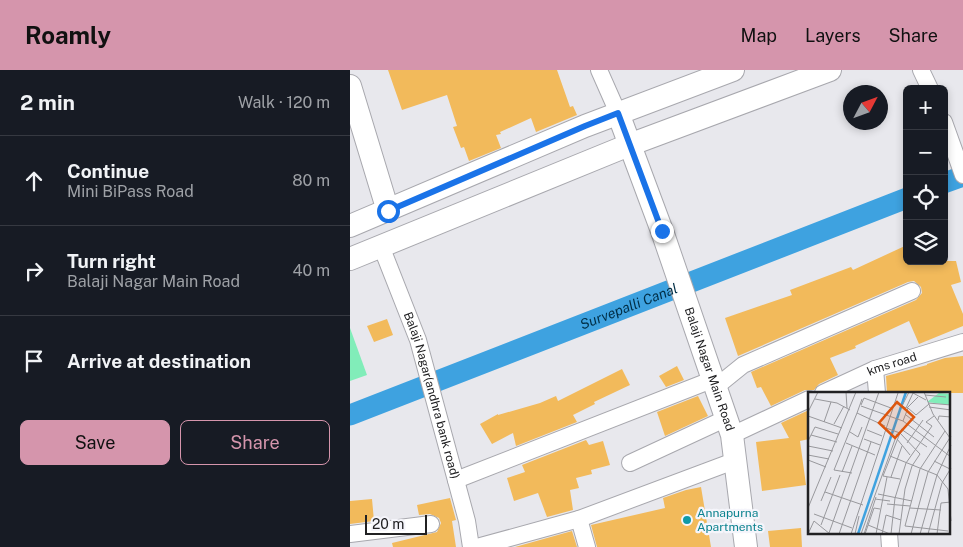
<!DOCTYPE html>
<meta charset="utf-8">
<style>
body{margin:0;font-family:"Public Sans",sans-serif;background:#20242c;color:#f1f3f6}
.controls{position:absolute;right:15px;top:15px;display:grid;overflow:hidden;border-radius:8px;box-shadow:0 2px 8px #0003}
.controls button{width:45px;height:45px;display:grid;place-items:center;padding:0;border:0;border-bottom:1px solid #363941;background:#171b24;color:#f1f3f6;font:25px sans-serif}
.compass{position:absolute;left:493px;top:15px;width:45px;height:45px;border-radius:50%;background:#171b24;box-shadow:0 2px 8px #0003;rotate:49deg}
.scale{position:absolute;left:15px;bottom:12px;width:62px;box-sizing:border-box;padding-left:5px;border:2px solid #212123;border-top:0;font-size:14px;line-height:18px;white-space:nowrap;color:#212123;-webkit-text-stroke:4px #f5f5fb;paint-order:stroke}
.stop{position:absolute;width:15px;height:15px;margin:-11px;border:4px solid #1a73e8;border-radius:50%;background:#fff}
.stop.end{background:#1a73e8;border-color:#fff;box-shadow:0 1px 5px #0008}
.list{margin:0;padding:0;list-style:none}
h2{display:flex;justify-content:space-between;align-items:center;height:65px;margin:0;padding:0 20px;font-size:21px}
h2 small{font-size:16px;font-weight:400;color:#9ea1a6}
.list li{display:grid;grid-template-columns:32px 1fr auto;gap:15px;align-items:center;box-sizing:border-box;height:90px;padding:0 20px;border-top:1px solid #363941}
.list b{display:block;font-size:19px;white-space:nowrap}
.list p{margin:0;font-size:16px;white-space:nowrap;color:#9ea1a6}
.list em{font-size:16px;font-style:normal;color:#9ea1a6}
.actions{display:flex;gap:10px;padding:15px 20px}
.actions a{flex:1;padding:11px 0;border:1px solid #d595ac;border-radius:8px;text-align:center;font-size:18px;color:#d595ac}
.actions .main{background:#d595ac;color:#111}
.icon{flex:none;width:28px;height:28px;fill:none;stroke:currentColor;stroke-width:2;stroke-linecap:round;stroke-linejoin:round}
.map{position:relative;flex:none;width:613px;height:477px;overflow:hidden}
header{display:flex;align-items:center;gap:30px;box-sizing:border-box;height:70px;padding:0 25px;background:#d595ac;color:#111}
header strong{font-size:24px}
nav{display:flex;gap:28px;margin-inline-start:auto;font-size:18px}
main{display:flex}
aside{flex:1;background:#171b24}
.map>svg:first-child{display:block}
.green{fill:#81edb9}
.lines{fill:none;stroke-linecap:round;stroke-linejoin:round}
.canal{stroke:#3ea2e0;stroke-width:21}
.building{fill:#f2ba5b}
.street-casing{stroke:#a8a8ae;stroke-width:18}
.secondary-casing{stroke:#a8a8ae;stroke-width:24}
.street{stroke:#fff;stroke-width:16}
.secondary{stroke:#fff;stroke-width:22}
.route{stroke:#1a73e8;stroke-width:6}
.culture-dot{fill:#0f9aa8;stroke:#f5f5fb;stroke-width:2}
.labels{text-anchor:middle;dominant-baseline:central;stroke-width:4.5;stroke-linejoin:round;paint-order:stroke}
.street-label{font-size:12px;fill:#212123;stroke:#f5f5fb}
.culture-label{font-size:12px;fill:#0d838f;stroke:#f5f5fb;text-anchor:start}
.water-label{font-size:14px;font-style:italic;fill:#012e46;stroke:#f5f5fb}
.inset-river{fill:none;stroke:#3ea2e0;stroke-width:2.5}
.inset-road{fill:none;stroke:#98989c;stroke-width:1}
.view{fill:#de560d;fill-opacity:0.15;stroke:#de560d;stroke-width:2.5}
.inset-edge{fill:none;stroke:#212123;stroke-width:2.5}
</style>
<header>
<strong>Roamly</strong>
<nav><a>Map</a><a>Layers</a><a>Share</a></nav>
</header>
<main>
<aside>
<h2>2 min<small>Walk · 120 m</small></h2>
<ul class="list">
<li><svg class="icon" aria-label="ahead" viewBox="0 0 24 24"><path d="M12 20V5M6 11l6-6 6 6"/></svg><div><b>Continue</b><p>Mini BiPass Road</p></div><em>80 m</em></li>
<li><svg class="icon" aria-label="right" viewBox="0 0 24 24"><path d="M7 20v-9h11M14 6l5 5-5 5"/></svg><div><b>Turn right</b><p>Balaji Nagar Main Road</p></div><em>40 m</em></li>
<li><svg class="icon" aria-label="arrive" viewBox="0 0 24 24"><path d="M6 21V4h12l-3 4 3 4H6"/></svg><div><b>Arrive at destination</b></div></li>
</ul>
<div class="actions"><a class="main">Save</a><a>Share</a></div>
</aside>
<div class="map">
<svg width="613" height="477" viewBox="0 0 613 477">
<rect width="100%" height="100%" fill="#e8e8ed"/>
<!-- green -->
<polygon class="green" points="0,258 17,305 0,311"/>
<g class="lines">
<!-- canal -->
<g class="canal">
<polyline points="594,113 613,106"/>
<path id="s1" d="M0 345 557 128"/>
</g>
</g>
<!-- building -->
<g class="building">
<polygon points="38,0 207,0 220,37 223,36 227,45 186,62 181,48 150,62 151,64 146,65 151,78 119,91 114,77 111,78 103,57 107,56 97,25 52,40"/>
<polygon points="557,175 557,191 606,191 611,212 601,215 613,244 613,256 569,274 559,251 505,276 506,278 480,288 488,305 469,314 464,320 455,320 421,336 411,317 407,318 401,302 566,230 572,223 571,217 564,211 558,212 388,286 375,248 442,225 440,220 501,197 503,200"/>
<polygon points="37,249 43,265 24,272 17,256"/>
<polygon points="613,286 613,323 537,323 536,306 577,295 577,294 595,288"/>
<polygon points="327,296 334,310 316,317 309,306"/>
<polygon points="272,299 280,315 244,332 245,334 223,345 227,352 166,376 163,363 142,374 130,354 148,344 148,345 190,333 206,326 208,331"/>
<polygon points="348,326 358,346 315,366 307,342"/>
<polygon points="459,340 459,369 450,371 456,415 412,421 406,372 439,368 431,353"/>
<polygon points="236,370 239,375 253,371 260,395 241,400 242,404 226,408 229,418 220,420 223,440 197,447 188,423 164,431 157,408 175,402 172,395"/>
<polygon points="351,417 361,477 247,477 241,455 315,438 313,428 336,420"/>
<polygon points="100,428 106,450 102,451 106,477 43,477 42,473 87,462 91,453 89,448 80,444 69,445 67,435"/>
<polygon points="22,429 24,451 0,454 0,431"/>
<polygon points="451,458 452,477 420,477 418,461"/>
<polygon points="222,461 227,477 165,477"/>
</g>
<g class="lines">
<!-- street casing -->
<g class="street-casing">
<g id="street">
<polyline points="249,0 268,43"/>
<polyline points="571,0 580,19"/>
<polyline points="594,52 613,105"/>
<path id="s2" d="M31 176 68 270 117 451 121 477"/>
<polyline points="525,299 527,323"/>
<polyline points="367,316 393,295 562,221"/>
<path id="s3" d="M473 323 525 299 613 272"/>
<polyline points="382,365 459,329"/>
<polyline points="280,393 377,348"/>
<polyline points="106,410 364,309"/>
<polyline points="229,449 237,477"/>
<polyline points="539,463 540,477"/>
<polyline points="0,464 81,454"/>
<polyline points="127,477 229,449 384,391"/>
</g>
</g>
<!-- secondary casing -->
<g class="secondary-casing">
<g id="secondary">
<polyline points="0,16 38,141"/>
<path id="s4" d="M268 43 312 161 382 365 396 477"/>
<polyline points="0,156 235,56 383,0"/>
<polyline points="0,189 279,75 480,0"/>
</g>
</g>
<!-- street -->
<use href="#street" class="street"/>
<!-- secondary -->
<use href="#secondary" class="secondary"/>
</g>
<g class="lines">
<!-- route -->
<polyline class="route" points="38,141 235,56 268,43 312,161"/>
</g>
<!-- markers -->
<circle class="culture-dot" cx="337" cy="450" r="5"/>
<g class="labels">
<!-- street labels -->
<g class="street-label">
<text stroke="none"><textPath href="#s3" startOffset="75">kms road</textPath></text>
<text stroke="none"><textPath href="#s4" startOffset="272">Balaji Nagar Main Road</textPath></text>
<text stroke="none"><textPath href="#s2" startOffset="158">Balaji Nagar(andhra bank road)</textPath></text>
</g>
<!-- culture labels -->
<g class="culture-label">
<text x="347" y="443">Annapurna<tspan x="347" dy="14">Apartments</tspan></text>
</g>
<!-- water labels -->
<g class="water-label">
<text stroke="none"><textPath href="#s1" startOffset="299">Survepalli Canal</textPath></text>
</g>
</g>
<!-- overview -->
<g transform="translate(458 322)">
<rect width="142" height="142" fill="#e8e8ed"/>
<path d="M131 1 142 2V13L119 10Z" fill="#81edb9"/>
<path class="inset-river" d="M50 142 98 0"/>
<path class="inset-road" d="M38 0 39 16M116 0 125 22 142 46M117 3 138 5M7 7 29 11 42 18M54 7 49 21 77 34M87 11 98 16 105 1 118 8M120 11 143 13M53 13 56 6 83 16M53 14 95 29 143 65M94 14 101 0M121 15 143 18M99 16 110 5M0 20 10 0M98 23 126 45M0 24 34 36M130 28 131 24 143 25M95 29 100 16 108 23 121 12M16 30 23 10M26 32 36 14M78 36 92 41 112 62 104 74 97 97 91 142M93 37 119 55M59 38 74 44M42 40 50 45 54 35M92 41 75 84 92 87M3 43 7 35 30 42M56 47 72 53M89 47 102 63M0 49 3 43 29 50M38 51 67 63M99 51 115 28M0 54 25 59M0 63 21 67M82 64 129 83 140 97 143 129M0 68 18 75M126 69 142 77M34 80 44 54M44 81 26 78 49 21M83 85 94 54M17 100 55 113M70 102 104 109M67 107 82 109M13 109 23 85M79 112 102 114M0 116 48 0M102 116 133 118M6 122 44 136M13 133 32 83M60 133 82 142M97 134 112 77 137 39M97 134 140 139M21 141 71 0M0 142 6 129 22 142M31 142 63 50M43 142 90 1M47 142 51 124M53 142 89 42M56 142 68 105M57 142 66 116 72 117M68 142 79 85M74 142 78 123 93 128M83 142 87 106 98 71 124 34 118 30 126 24M103 142 120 80 143 44M112 142 129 83 143 53M120 142 134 91 143 76M129 142 133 111 143 110"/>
<path class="view" d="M89 10 106 25 87 46 71 31Z"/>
<rect width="142" height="142" class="inset-edge"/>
</g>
</svg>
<div class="controls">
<button>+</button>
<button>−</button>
<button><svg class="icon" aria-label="locate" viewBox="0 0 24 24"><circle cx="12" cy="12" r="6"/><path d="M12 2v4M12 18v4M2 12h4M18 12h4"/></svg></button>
<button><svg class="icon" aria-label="layers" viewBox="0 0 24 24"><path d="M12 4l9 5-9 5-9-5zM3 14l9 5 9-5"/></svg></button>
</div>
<svg class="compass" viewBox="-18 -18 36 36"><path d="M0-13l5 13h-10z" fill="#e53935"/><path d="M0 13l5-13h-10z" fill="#9ea1a6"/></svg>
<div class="scale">20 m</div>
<div class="stop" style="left:38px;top:141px"></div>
<div class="stop end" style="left:312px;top:161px"></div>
</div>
</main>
